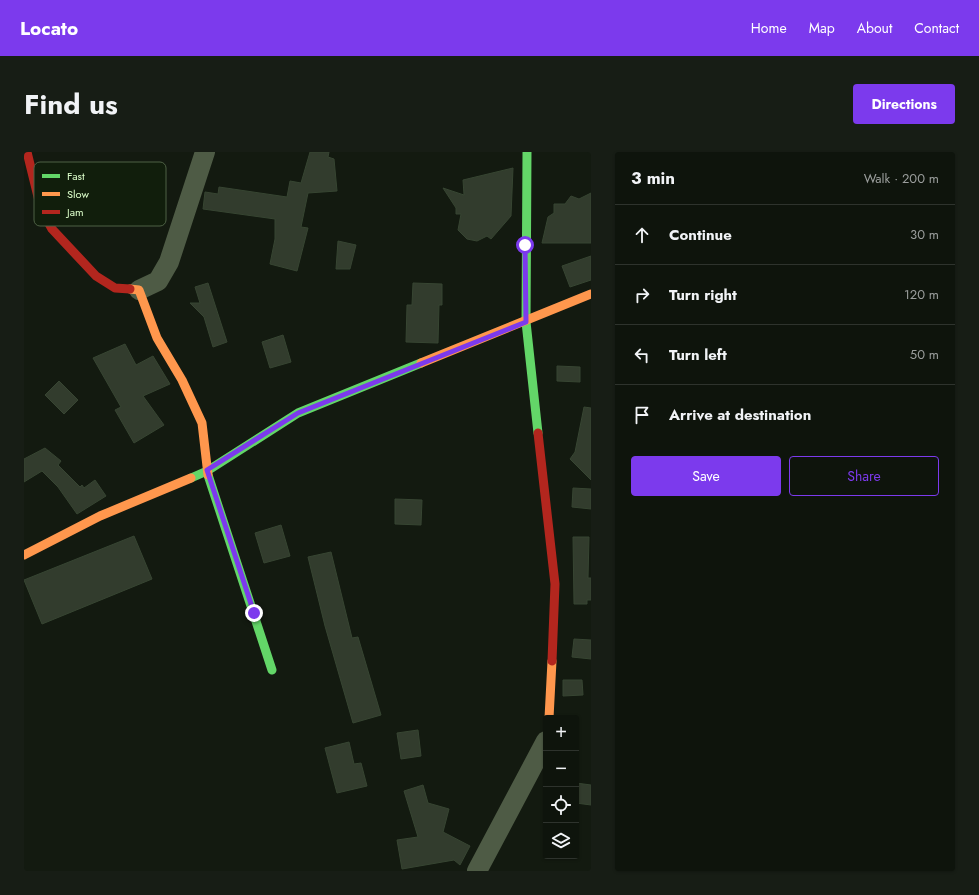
<!DOCTYPE html>
<meta charset="utf-8">
<style>
body{margin:0;font-family:Jost,sans-serif;background:#171d15;color:#f1f3f6}
.controls{position:absolute;right:12px;bottom:12px;display:grid;overflow:hidden;border-radius:4px;box-shadow:0 1px 3px #0004}
.controls button{width:36px;height:36px;display:grid;place-items:center;padding:0;border:0;border-bottom:1px solid #2e332d;background:#0e140c;color:#f1f3f6;font:20px sans-serif}
.stop{position:absolute;width:12px;height:12px;margin:-9px;border:3px solid #7c3aed;border-radius:50%;background:#fff}
.stop.end{background:#7c3aed;border-color:#fff;box-shadow:0 1px 4px #0008}
.list{margin:0;padding:0;list-style:none}
h2{display:flex;justify-content:space-between;align-items:center;height:52px;margin:0;padding:0 16px;font-size:17px}
h2 small{font-size:13px;font-weight:400;color:#9b9e9d}
.list li{display:grid;grid-template-columns:26px 1fr auto;gap:12px;align-items:center;box-sizing:border-box;height:60px;padding:0 16px;border-top:1px solid #2e332d}
.list b{display:block;font-size:15px;white-space:nowrap}
.list em{font-size:13px;font-style:normal;color:#9b9e9d}
.actions{display:flex;gap:8px;padding:12px 16px}
.actions a{flex:1;padding:9px 0;border:1px solid #7c3aed;border-radius:4px;text-align:center;font-size:14px;color:#7c3aed}
.actions .main{background:#7c3aed;color:#fff}
.icon{flex:none;width:22px;height:22px;fill:none;stroke:currentColor;stroke-width:2;stroke-linecap:round;stroke-linejoin:round}
.map{position:relative;flex:none;width:567px;height:719px;overflow:hidden;border-radius:4px}
header{display:flex;align-items:center;gap:24px;box-sizing:border-box;height:56px;padding:0 20px;background:#7c3aed;color:#fff}
header strong{font-size:19px}
nav{display:flex;gap:22px;margin-inline-start:auto;font-size:14px}
.intro{display:flex;align-items:center;justify-content:space-between;box-sizing:border-box;height:96px;padding:0 24px}
h1{margin:0;font-size:28px}
.button{padding:10px 18px;border-radius:4px;background:#7c3aed;color:#fff;font-size:14px;font-weight:700}
main{display:flex;gap:24px;padding:0 24px}
aside{flex:1;background:#0e140c;border-radius:4px;box-shadow:0 1px 3px #0004}
.map>svg:first-child{display:block}
.building{fill:#323c2d;stroke:#374532}
.lines{fill:none;stroke-linecap:round;stroke-linejoin:round}
.street{stroke:#4e5b45;stroke-width:20}
.fast{stroke:#63d668;stroke-width:9}
.slow{stroke:#ff974d;stroke-width:9}
.jam{stroke:#b3261e;stroke-width:9}
.route{stroke:#7c3aed;stroke-width:5}
.key{fill:#111e0c;stroke:#4e6145;stroke-width:1}
.key-label{font-size:11px;fill:#dcfeca}
</style>
<header>
<strong>Locato</strong>
<nav><a>Home</a><a>Map</a><a>About</a><a>Contact</a></nav>
</header>
<div class="intro"><h1>Find us</h1><a class="button">Directions</a></div>
<main>
<div class="map">
<svg width="567" height="719" viewBox="0 0 567 719">
<rect width="100%" height="100%" fill="#131a10"/>
<!-- building -->
<g class="building">
<polygon points="286,0 305,0 304,5 310,7 313,39 284,41 277,75 284,76 273,119 246,112 251,87 251,67 179,57 181,40 194,42 195,35 263,45 266,29 277,31"/>
<polygon points="489,16 487,64 467,87 463,84 453,89 443,87 434,78 437,62 432,62 432,56 419,36 440,43 439,28"/>
<polygon points="567,41 567,91 518,91 524,65 530,61 530,52 541,52 547,44 555,47"/>
<polygon points="314,89 332,93 326,117 312,117"/>
<polygon points="567,104 567,128 546,135 538,114"/>
<polygon points="184,131 203,190 189,195 180,165 166,151 176,151 171,135"/>
<polygon points="389,131 418,132 418,153 415,153 414,191 382,190 383,153 388,153"/>
<polygon points="259,183 267,210 246,216 238,190"/>
<polygon points="101,192 112,213 129,204 146,232 119,244 140,273 110,291 91,258 97,255 69,206"/>
<polygon points="533,214 556,215 556,230 533,229"/>
<polygon points="35,229 54,248 40,262 21,243"/>
<polygon points="560,255 567,256 567,328 546,307 551,300"/>
<polygon points="21,296 37,309 34,313 56,335 58,333 60,336 71,328 82,344 53,362 34,335 18,319 0,330 0,307"/>
<polygon points="549,336 567,337 567,357 548,355"/>
<polygon points="371,347 398,348 397,373 371,372"/>
<polygon points="257,373 266,404 240,411 231,381"/>
<polygon points="110,384 128,427 18,472 0,428"/>
<polygon points="549,385 565,385 564,426 567,426 567,448 563,448 563,452 550,452"/>
<polygon points="307,400 328,486 334,485 357,563 329,571 301,474 284,405"/>
<polygon points="550,487 567,488 567,507 548,505"/>
<polygon points="539,528 558,528 559,543 539,544"/>
<polygon points="394,578 397,604 377,607 373,581"/>
<polygon points="325,590 330,612 337,611 343,634 313,641 301,596"/>
<polygon points="552,631 567,633 567,653 552,651"/>
<polygon points="399,633 404,651 425,657 419,680 446,694 436,713 430,708 378,717 373,688 394,685 380,639"/>
</g>
<g class="lines">
<!-- street -->
<g class="street">
<polyline points="115,138 134,129 145,110 181,0"/>
<polyline points="453,719 522,589"/>
</g>
<!-- fast -->
<g class="fast">
<polyline points="503,0 502,170 514,281"/>
<polyline points="184,323 248,518"/>
<polyline points="167,326 183,319 274,261 397,211"/>
</g>
<!-- slow -->
<g class="slow">
<polyline points="106,137 115,138 133,186 158,228 178,271 184,323"/>
<polyline points="397,211 567,142"/>
<polyline points="0,403 76,364 167,326"/>
<polyline points="525,566 528,509"/>
</g>
<!-- jam -->
<g class="jam">
<polyline points="3,0 17,57 28,77 72,124 91,136 106,137"/>
<polyline points="514,281 531,432 528,509"/>
</g>
</g>
<g class="lines">
<!-- route -->
<polyline class="route" points="230,461 183,318 274,261 502,170 501,93"/>
</g>
<!-- legend -->
<rect x="10" y="10" width="132" height="64" rx="6" class="key"/>
<rect x="18" y="22" width="18" height="4" fill="#63d668"/>
<rect x="18" y="40" width="18" height="4" fill="#ff974d"/>
<rect x="18" y="58" width="18" height="4" fill="#b3261e"/>
<g class="key-label">
<text x="43" y="28">Fast</text>
<text x="43" y="46">Slow</text>
<text x="43" y="64">Jam</text>
</g>
</svg>
<div class="controls">
<button>+</button>
<button>−</button>
<button><svg class="icon" aria-label="locate" viewBox="0 0 24 24"><circle cx="12" cy="12" r="6"/><path d="M12 2v4M12 18v4M2 12h4M18 12h4"/></svg></button>
<button><svg class="icon" aria-label="layers" viewBox="0 0 24 24"><path d="M12 4l9 5-9 5-9-5zM3 14l9 5 9-5"/></svg></button>
</div>
<div class="stop" style="left:501px;top:93px"></div>
<div class="stop end" style="left:230px;top:461px"></div>
</div>
<aside>
<h2>3 min<small>Walk · 200 m</small></h2>
<ul class="list">
<li><svg class="icon" aria-label="ahead" viewBox="0 0 24 24"><path d="M12 20V5M6 11l6-6 6 6"/></svg><div><b>Continue</b></div><em>30 m</em></li>
<li><svg class="icon" aria-label="right" viewBox="0 0 24 24"><path d="M7 20v-9h11M14 6l5 5-5 5"/></svg><div><b>Turn right</b></div><em>120 m</em></li>
<li><svg class="icon" aria-label="left" viewBox="0 0 24 24"><path d="M17 20v-9H6M10 6l-5 5 5 5"/></svg><div><b>Turn left</b></div><em>50 m</em></li>
<li><svg class="icon" aria-label="arrive" viewBox="0 0 24 24"><path d="M6 21V4h12l-3 4 3 4H6"/></svg><div><b>Arrive at destination</b></div></li>
</ul>
<div class="actions"><a class="main">Save</a><a>Share</a></div>
</aside>
</main>
